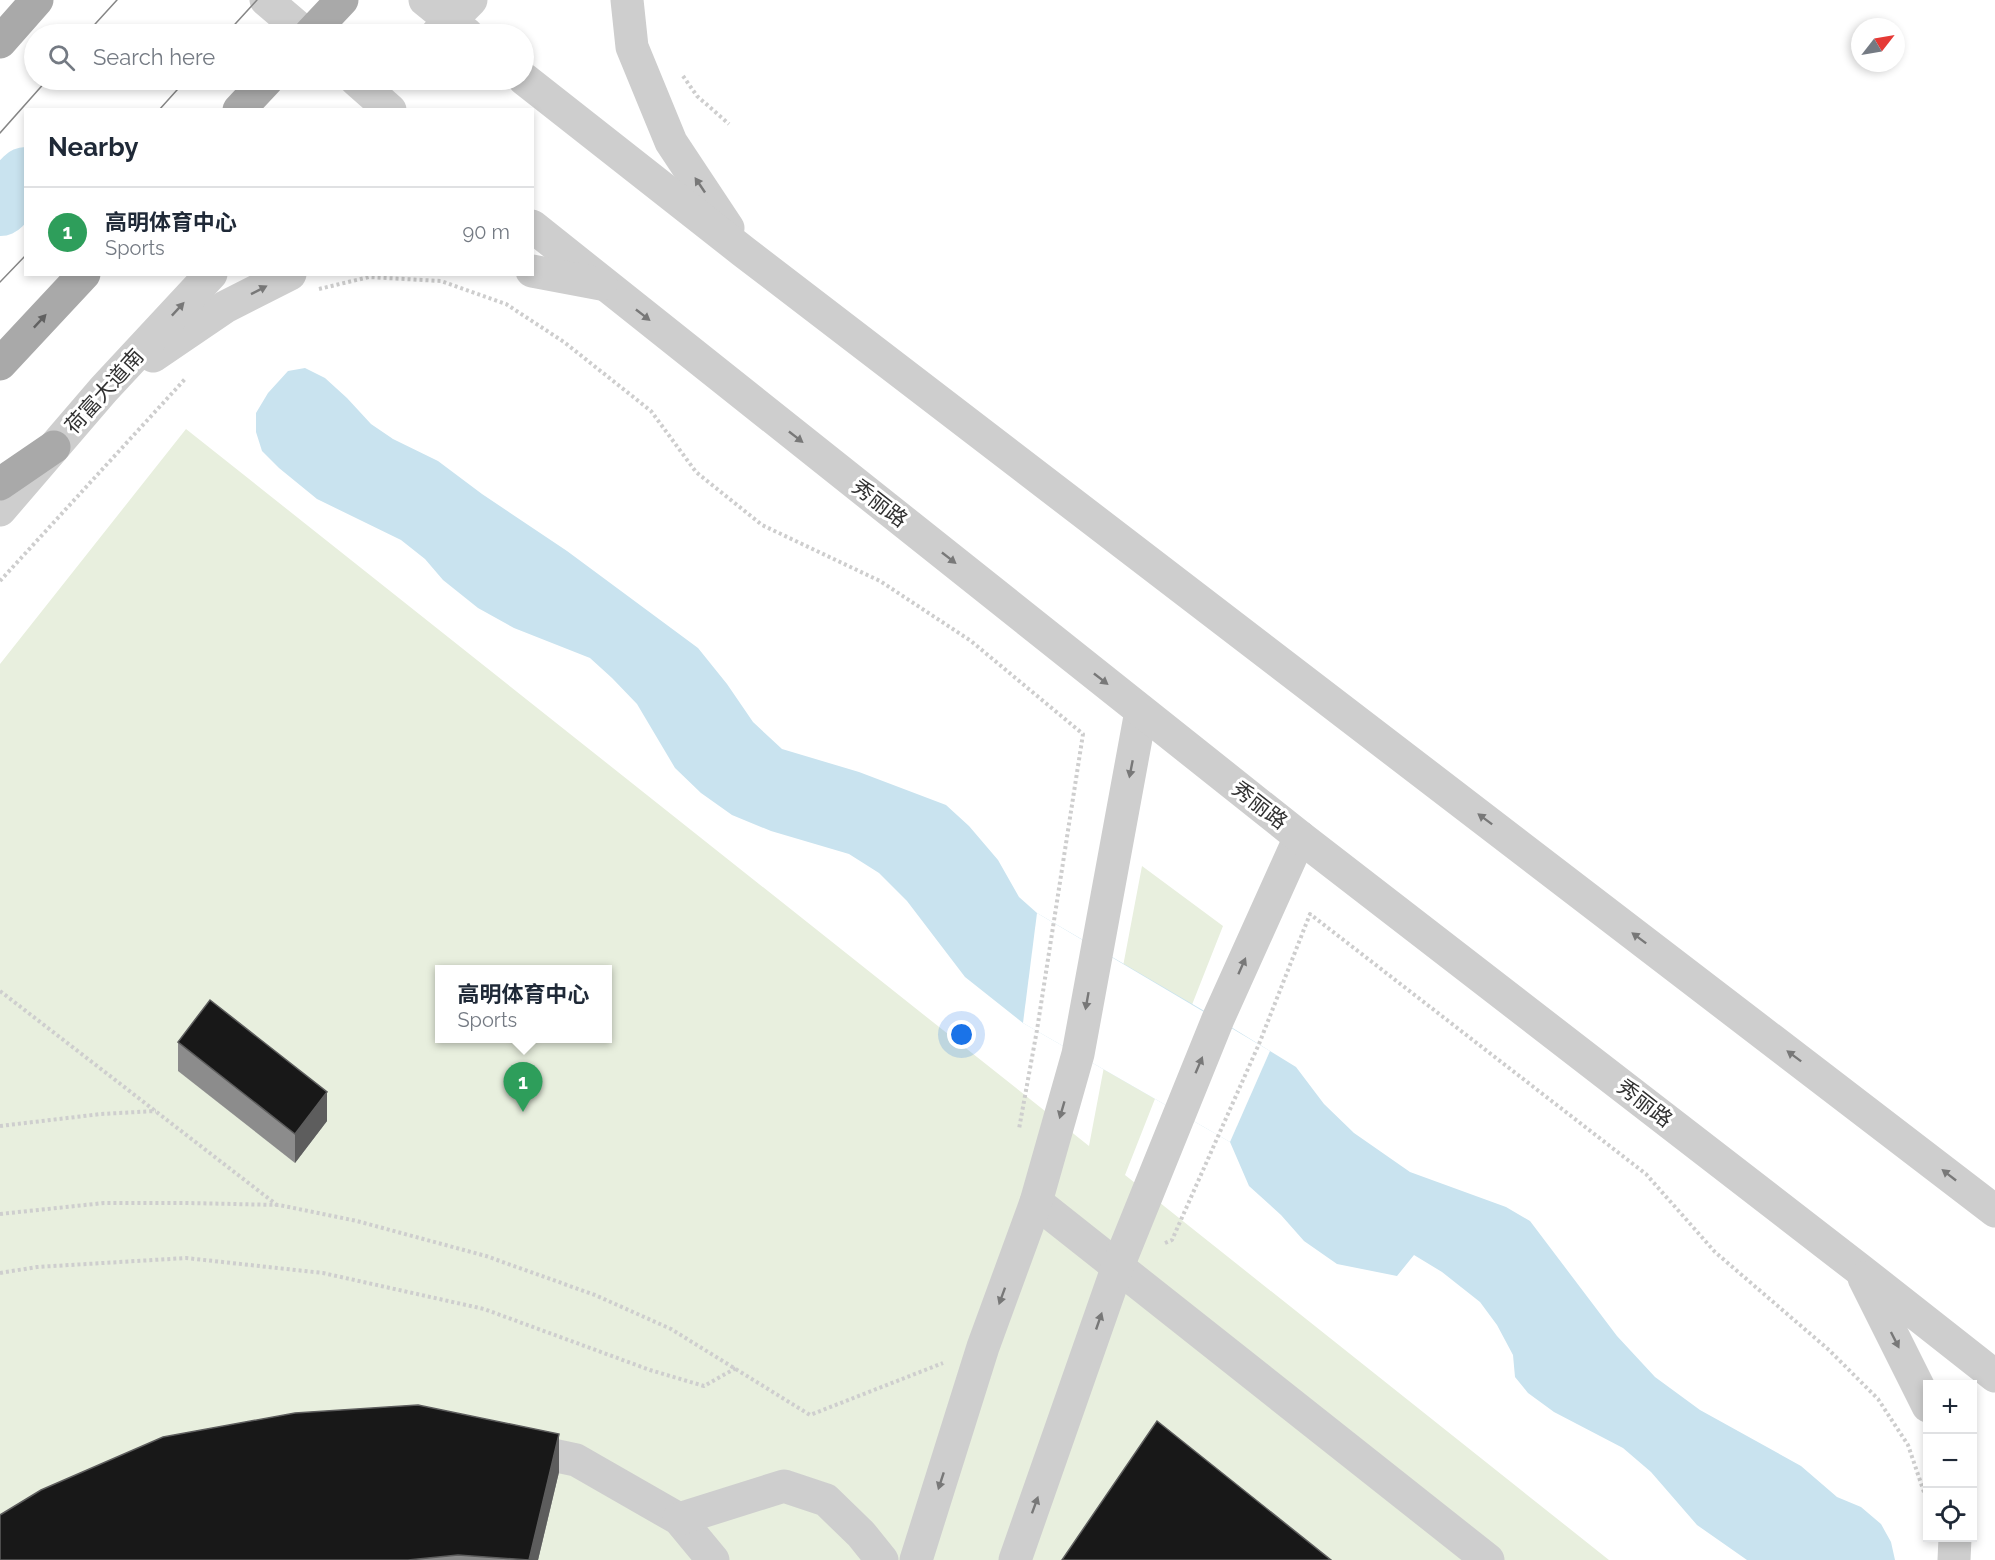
<!DOCTYPE html>
<meta charset="utf-8">
<style>
body{margin:0;font-family:Raleway,"Noto Sans SC",sans-serif;background:#f2f2f3;color:#1f2937}
.controls{position:absolute;right:18px;bottom:18px;display:grid;overflow:hidden;border-radius:0px;box-shadow:0 3px 9px #0003}
.controls button{width:54px;height:54px;display:grid;place-items:center;padding:0;border:0;border-bottom:2px solid #e0e1e3;background:#fff;color:#1f2937;font:30px sans-serif}
.compass{position:absolute;left:1851px;top:18px;width:54px;height:54px;border-radius:50%;background:#fff;box-shadow:0 3px 9px #0003;rotate:59deg}
.you{position:absolute;left:962px;top:1035px;width:21px;height:21px;margin:-15px;border:4px solid #fff;border-radius:50%;background:#1a73e8;box-shadow:0 0 0 9px #1a73e833}
.badge{display:grid;place-items:center;width:39px;height:39px;border-radius:50%;background:#f32842;color:#fff;font-size:20px;font-weight:700}
.pin{position:absolute;translate:-50% -50px;filter:drop-shadow(0 2px 3px #0008)}
.pin::after{content:'';position:absolute;top:32px;width:21px;height:18px;background:inherit;clip-path:polygon(0 0,100% 0,50% 100%)}
.popup{position:absolute;left:435px;top:965px;width:177px;height:78px;box-sizing:border-box;display:grid;place-content:center;border-radius:0px;background:#fff;filter:drop-shadow(0 2px 4px #0005);font-size:20px;white-space:nowrap;color:#747a83}
.popup b{font-size:22px;color:#1f2937}
.popup::after{content:'';position:absolute;left:50%;top:100%;margin-left:-12px;border:12px solid transparent;border-top-color:#fff}
.list{margin:0;padding:0;list-style:none}
h2{display:flex;justify-content:space-between;align-items:center;height:78px;margin:0;padding:0 24px;font-size:26px}
h2 small{font-size:20px;font-weight:400;color:#747a83}
.list li{display:grid;grid-template-columns:39px 1fr auto;gap:18px;align-items:center;box-sizing:border-box;height:90px;padding:0 24px;border-top:2px solid #e0e1e3}
.list b{display:block;font-size:22px;white-space:nowrap}
.list p{margin:0;font-size:20px;white-space:nowrap;color:#747a83}
.list em{font-size:20px;font-style:normal;color:#747a83}
.icon{flex:none;width:33px;height:33px;fill:none;stroke:currentColor;stroke-width:2;stroke-linecap:round;stroke-linejoin:round}
.map{position:relative;flex:none;width:1995px;height:1560px;overflow:hidden}
.search{position:absolute;background:#fff;box-shadow:0 3px 9px #0003;left:24px;top:24px;width:510px;height:66px;display:flex;align-items:center;gap:15px;box-sizing:border-box;padding:0 21px;border-radius:33px;color:#747a83;font-size:22px}
.panel{position:absolute;background:#fff;box-shadow:0 3px 9px #0003;left:24px;top:108px;width:510px;height:168px;border-radius:0px}
.map>svg:first-child{display:block}
.green{fill:#e8efde;fill-rule:evenodd}
.water{fill:#c9e3ef}
.pier{fill:#fff}
.lines{fill:none;stroke-linecap:round;stroke-linejoin:round}
.river{stroke:#c9e3ef;stroke-width:62}
.path{stroke:#cecece;stroke-width:4;stroke-dasharray:3 3;stroke-linecap:butt}
.minor{stroke:#cecece;stroke-width:33}
.tertiary{stroke:#cecece;stroke-width:33}
.primary{stroke:#a9a9a9;stroke-width:33}
.tram{stroke:#868686;stroke-width:1.5}
.wall{fill:#8c8c8c}
.shaded-wall{fill:#5d5d5d}
.building{fill:#181818;stroke:#5d5d5d;stroke-width:1.5}
.oneway{fill:#787878}
.oneway2{fill:#616161}
.labels{text-anchor:middle;dominant-baseline:central;stroke-width:6;stroke-linejoin:round;paint-order:stroke}
.street-label{font-size:21px;fill:#313131;stroke:#fff}
</style>
<div class="map">
<svg width="1995" height="1560" viewBox="0 0 1995 1560">
<rect width="100%" height="100%" fill="#fff"/>
<!-- green -->
<path class="green" d="M186 429 1089 1146 1142 866 1223 926 1125 1175 1609 1560H0V664ZM439 970H607V1038H439Z"/>
<!-- water -->
<polygon class="water" points="305,368 325,378 347,398 371,424 393,439 438,461 482,494 567,551 698,648 727,684 753,722 782,749 859,772 946,805 969,826 998,860 1019,897 1037,913 1218,1019 1296,1067 1324,1104 1354,1133 1410,1172 1506,1207 1530,1221 1617,1336 1655,1377 1700,1410 1801,1466 1837,1497 1861,1507 1881,1524 1891,1542 1895,1560 1747,1560 1697,1525 1651,1472 1623,1448 1554,1412 1528,1393 1515,1377 1513,1355 1497,1325 1480,1302 1442,1272 1414,1255 1397,1276 1337,1264 1304,1241 1281,1215 1249,1186 1230,1142 1023,1023 965,977 907,901 879,873 849,854 771,831 732,815 701,793 675,768 637,704 612,678 590,658 514,628 478,608 443,580 425,559 401,540 317,499 279,468 262,451 256,432 256,413 268,393 288,371"/>
<!-- pier -->
<polygon class="pier" points="1037,913 1270,1051 1230,1142 1023,1023"/>
<g class="lines">
<!-- river -->
<polyline class="river" points="0,205 26,178"/>
<!-- path -->
<g class="path">
<polyline points="683,76 697,96 729,124"/>
<polyline points="319,289 369,277 441,281 506,304 564,342 651,411 696,472 762,525 880,581 971,641 1083,734 1037,1030 1019,1129"/>
<polyline points="0,581 186,378"/>
<polyline points="0,991 277,1205"/>
<polyline points="0,1126 101,1114 156,1111"/>
<polyline points="0,1214 104,1203 188,1203 279,1205 357,1221 486,1256 595,1295 671,1329 810,1415 943,1363"/>
<polyline points="1165,1243 1172,1240 1259,1044 1310,914 1646,1174 1715,1252 1829,1350 1878,1399 1908,1445 1928,1504"/>
<polyline points="0,1273 37,1267 186,1258 323,1273 484,1309 650,1370 704,1386 736,1368"/>
</g>
<!-- minor -->
<g class="minor">
<polyline points="1036,1202 1488,1560"/>
<polyline points="515,1447 576,1460 679,1519 713,1560"/>
<polyline points="679,1519 784,1486 826,1500 861,1534 882,1560"/>
<polyline points="916,1560 983,1347 1036,1202 1078,1054 1141,711"/>
<polyline points="1015,1560 1118,1266 1218,1019 1300,837"/>
</g>
<!-- tertiary -->
<g class="tertiary">
<polyline points="266,0 306,34"/>
<polyline points="425,0 467,34"/>
<polyline points="627,0 632,47 671,142 728,228"/>
<polyline points="437,34 471,0"/>
<polyline points="524,79 744,252 1995,1211"/>
<polyline points="356,80 390,110"/>
<polyline points="532,226 1300,837 1859,1269 1995,1376"/>
<polyline points="532,271 601,284"/>
<polyline points="153,356 225,307 290,274"/>
<polyline points="0,510 104,389 211,274"/>
<polyline points="1864,1278 1928,1406"/>
<polyline points="1954,1560 1955,1538"/>
</g>
<!-- primary -->
<g class="primary">
<polyline points="310,34 342,0"/>
<polyline points="0,42 37,0"/>
<polyline points="239,110 267,80"/>
<polyline points="0,364 84,274"/>
<polyline points="0,484 54,447"/>
</g>
<!-- tram -->
<g class="tram">
<polyline points="86,34 117,0"/>
<polyline points="226,34 257,0"/>
<polyline points="159,110 186,80"/>
<polyline points="0,133 47,80"/>
<polyline points="0,282 26,255"/>
</g>
</g>
<!-- wall -->
<g class="wall">
<polygon points="178,1042 327,1121 295,1163 178,1071"/>
<polygon points="559,1472 538,1560 0,1560"/>
</g>
<!-- shaded-wall -->
<g class="shaded-wall">
<polygon points="327,1092 327,1121 295,1163 295,1134"/>
<polygon points="559,1434 559,1472 538,1560 529,1560"/>
</g>
<!-- building -->
<g class="building">
<polygon points="210,1000 327,1092 295,1134 178,1042"/>
<polygon points="418,1405 559,1434 529,1560 458,1555 408,1560 0,1560 0,1515 41,1490 163,1437 295,1413"/>
<polygon points="1157,1421 1331,1560 1062,1560"/>
</g>
<!-- one-way arrows -->
<defs><path id="oneway-solid" d="M-6-.8H1V-3.2L6.5 0L1 3.2V.8H-6Z" transform="scale(1.5)"/></defs>
<g class="oneway">
<use href="#oneway-solid" transform="translate(700 185) rotate(-124)"/>
<use href="#oneway-solid" transform="translate(259 290) rotate(-27)"/>
<use href="#oneway-solid" transform="translate(178 309) rotate(-47)"/>
<use href="#oneway-solid" transform="translate(643 315) rotate(38)"/>
<use href="#oneway-solid" transform="translate(796 437) rotate(38)"/>
<use href="#oneway-solid" transform="translate(949 558) rotate(38)"/>
<use href="#oneway-solid" transform="translate(1101 679) rotate(38)"/>
<use href="#oneway-solid" transform="translate(1131 769) rotate(101)"/>
<use href="#oneway-solid" transform="translate(1485 819) rotate(-143)"/>
<use href="#oneway-solid" transform="translate(1639 938) rotate(-143)"/>
<use href="#oneway-solid" transform="translate(1242 966) rotate(-66)"/>
<use href="#oneway-solid" transform="translate(1087 1001) rotate(100)"/>
<use href="#oneway-solid" transform="translate(1794 1056) rotate(-143)"/>
<use href="#oneway-solid" transform="translate(1199 1065) rotate(-67)"/>
<use href="#oneway-solid" transform="translate(1062 1110) rotate(106)"/>
<use href="#oneway-solid" transform="translate(1949 1175) rotate(-142)"/>
<use href="#oneway-solid" transform="translate(1002 1296) rotate(110)"/>
<use href="#oneway-solid" transform="translate(1099 1321) rotate(-71)"/>
<use href="#oneway-solid" transform="translate(1895 1340) rotate(63)"/>
<use href="#oneway-solid" transform="translate(941 1481) rotate(108)"/>
<use href="#oneway-solid" transform="translate(1035 1505) rotate(-70)"/>
</g>
<use class="oneway2" href="#oneway-solid" transform="translate(40 321) rotate(-47)"/>
<g class="labels">
<!-- street labels -->
<g class="street-label">
<text transform="translate(104 391) rotate(-48)">荷富大道南</text>
<text transform="translate(880 503) rotate(38)">秀丽路</text>
<text transform="translate(1260 805) rotate(38)">秀丽路</text>
<text transform="translate(1645 1103) rotate(38)">秀丽路</text>
</g>
</g>
</svg>
<div class="controls">
<button>+</button>
<button>−</button>
<button><svg class="icon" aria-label="locate" viewBox="0 0 24 24"><circle cx="12" cy="12" r="6"/><path d="M12 2v4M12 18v4M2 12h4M18 12h4"/></svg></button>
</div>
<svg class="compass" viewBox="-18 -18 36 36"><path d="M0-13l5 13h-10z" fill="#e53935"/><path d="M0 13l5-13h-10z" fill="#747a83"/></svg>
<div class="you"></div>
<div class="pin badge" style="left:523px;top:1112px;background:#2e9e5b">1</div>
<div class="popup"><b>高明体育中心</b>Sports</div>
<div class="search"><svg class="icon" aria-label="search" viewBox="0 0 24 24"><circle cx="10" cy="10" r="6"/><path d="M15 15l6 6"/></svg>Search here</div>
<section class="panel">
<h2>Nearby<small></small></h2>
<ul class="list">
<li><span class="badge" style="background:#2e9e5b">1</span><div><b>高明体育中心</b><p>Sports</p></div><em>90 m</em></li>
</ul>
</section>
</div>
